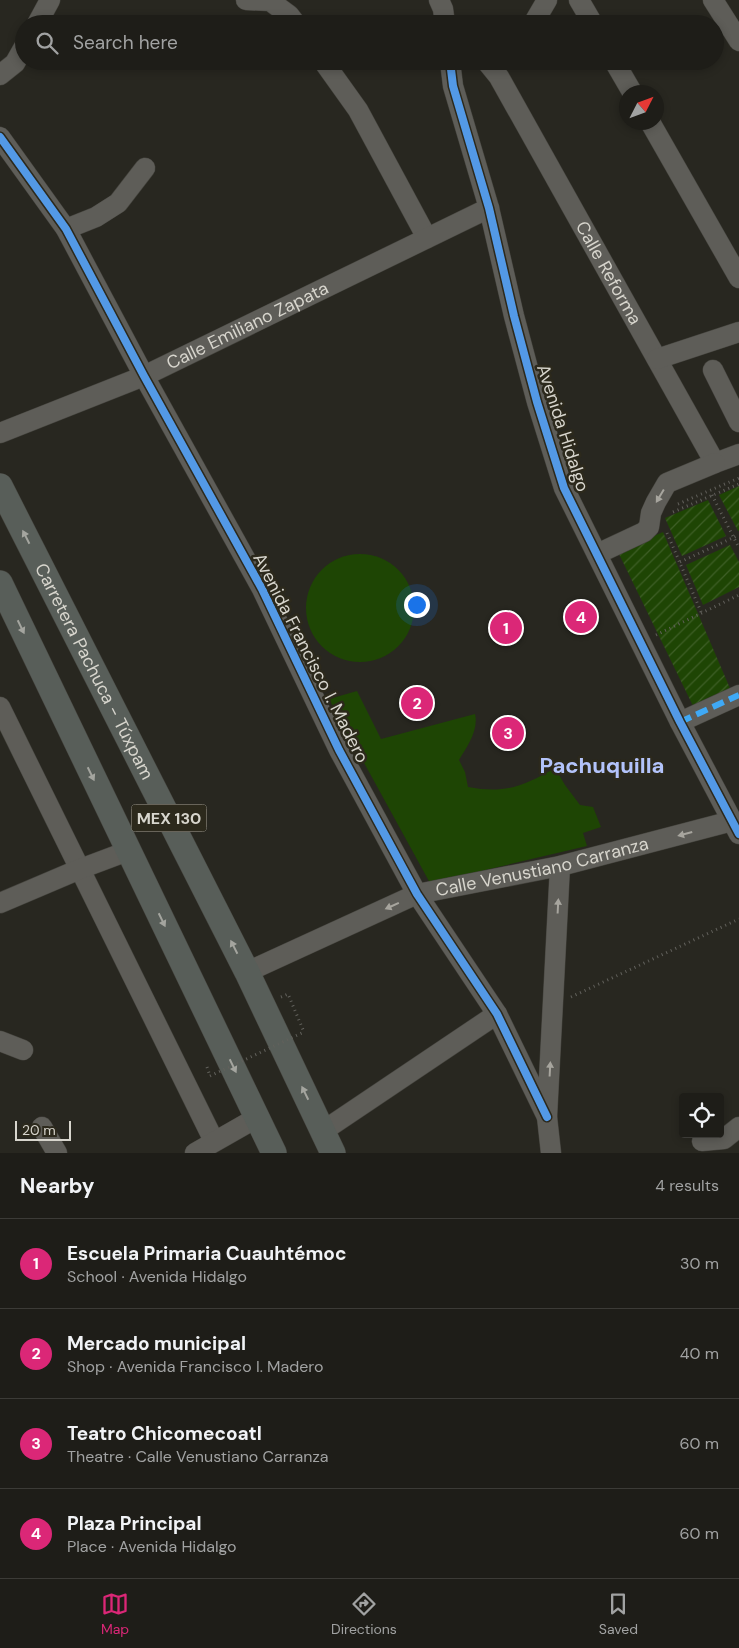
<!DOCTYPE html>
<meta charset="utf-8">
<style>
body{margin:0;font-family:"DM Sans",sans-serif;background:#2b2a25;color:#f1f3f6}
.controls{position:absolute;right:15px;bottom:15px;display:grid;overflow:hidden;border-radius:5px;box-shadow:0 2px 8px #0003}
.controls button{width:45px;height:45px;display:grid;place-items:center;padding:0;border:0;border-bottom:1px solid #3c3b37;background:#1e1d18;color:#f1f3f6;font:25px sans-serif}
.compass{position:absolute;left:619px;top:85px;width:45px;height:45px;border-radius:50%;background:#1e1d18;box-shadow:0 2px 8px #0003;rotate:48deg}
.scale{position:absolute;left:15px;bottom:12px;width:56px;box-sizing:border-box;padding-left:5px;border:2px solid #d7d5cd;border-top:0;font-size:14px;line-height:18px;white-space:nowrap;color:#d7d5cd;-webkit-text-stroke:4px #2c291c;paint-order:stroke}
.you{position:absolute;left:416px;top:604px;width:18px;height:18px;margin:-12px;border:4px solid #fff;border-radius:50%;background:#1a73e8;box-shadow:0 0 0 8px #1a73e833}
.badge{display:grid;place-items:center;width:32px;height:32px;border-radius:50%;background:#db2777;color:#fff;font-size:16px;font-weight:700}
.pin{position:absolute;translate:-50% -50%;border:2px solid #fff;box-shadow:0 1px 5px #0006}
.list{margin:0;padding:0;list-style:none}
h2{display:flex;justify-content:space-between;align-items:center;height:65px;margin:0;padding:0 20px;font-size:21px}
h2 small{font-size:16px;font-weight:400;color:#a1a2a2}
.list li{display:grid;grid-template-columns:32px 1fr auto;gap:15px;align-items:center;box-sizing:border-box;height:90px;padding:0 20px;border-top:1px solid #3c3b37}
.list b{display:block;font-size:19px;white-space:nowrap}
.list p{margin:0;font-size:16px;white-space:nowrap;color:#a1a2a2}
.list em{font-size:16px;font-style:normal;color:#a1a2a2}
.icon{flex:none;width:28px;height:28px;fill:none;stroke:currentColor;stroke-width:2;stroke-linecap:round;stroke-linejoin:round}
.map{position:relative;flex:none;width:739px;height:1153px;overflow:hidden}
.search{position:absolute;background:#1e1d18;box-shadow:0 2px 8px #0003;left:15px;right:15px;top:15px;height:55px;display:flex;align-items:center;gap:12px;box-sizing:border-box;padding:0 18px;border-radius:28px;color:#a1a2a2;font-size:19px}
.sheet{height:425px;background:#1e1d18}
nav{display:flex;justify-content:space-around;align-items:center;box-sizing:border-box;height:70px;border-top:1px solid #3c3b37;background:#1e1d18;font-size:14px;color:#a1a2a2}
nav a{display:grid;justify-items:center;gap:2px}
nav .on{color:#db2777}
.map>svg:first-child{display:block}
.park{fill:#1e4504}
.garden{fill:url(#garden-furrows)}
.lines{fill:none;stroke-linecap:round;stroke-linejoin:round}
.minor-casing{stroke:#44433d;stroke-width:21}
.major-casing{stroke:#44433d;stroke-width:26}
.path{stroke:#62615c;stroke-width:3;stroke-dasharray:1 4;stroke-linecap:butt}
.minor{stroke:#5e5d58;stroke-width:20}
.major{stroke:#585e59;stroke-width:25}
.path-bridge{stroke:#62615c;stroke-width:3;stroke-dasharray:1 4;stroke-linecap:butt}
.quiet{stroke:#3fa9f5;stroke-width:6;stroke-dasharray:12 6;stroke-linecap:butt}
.cycleway-casing{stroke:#2c291c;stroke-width:11}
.cycleway{stroke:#5399e6;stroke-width:8}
.oneway{fill:#a7a59e}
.oneway2{fill:#a4a59f}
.labels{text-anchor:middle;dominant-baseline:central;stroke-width:5;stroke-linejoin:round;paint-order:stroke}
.shield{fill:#2c291c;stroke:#a4a198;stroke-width:1}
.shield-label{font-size:16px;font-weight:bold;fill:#d7d5cd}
.street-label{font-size:18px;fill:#d7d5cd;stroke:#2c291c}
.district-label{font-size:22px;font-weight:bold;fill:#b3c3fa;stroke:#2c291c}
</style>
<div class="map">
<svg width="739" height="1153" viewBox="0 0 739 1153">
<defs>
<pattern id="garden-furrows" width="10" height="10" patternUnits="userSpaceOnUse" patternTransform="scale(1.25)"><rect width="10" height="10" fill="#1e4504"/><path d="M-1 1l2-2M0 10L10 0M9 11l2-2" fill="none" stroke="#3e5f27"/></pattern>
</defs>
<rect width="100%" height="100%" fill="#282720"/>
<!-- park -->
<g class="park">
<circle cx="360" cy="608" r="54"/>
<path d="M357 691 381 739 475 714C479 730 467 747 459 760L465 772 468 787C505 794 524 786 555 768L565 785 580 805 593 807 601 827 583 833 587 846 430 883 329 699Z"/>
</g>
<!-- garden -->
<g class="garden">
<polygon points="739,486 739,531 738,531 719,495"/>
<polygon points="708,500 726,536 682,556 665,518"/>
<polygon points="663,532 732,693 695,710 618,552"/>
<polygon points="730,545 739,562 739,587 703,605 686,565"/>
</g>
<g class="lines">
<!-- minor casing -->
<g class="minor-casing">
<g id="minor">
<polyline points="246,0 270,1 289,15 296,24"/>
<polyline points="439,0 443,9 445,24"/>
<polyline points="579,0 593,24"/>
<polyline points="713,0 739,41"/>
<polyline points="37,24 50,0"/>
<polyline points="533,24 547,0"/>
<polyline points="323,61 358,110 427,238"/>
<polyline points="450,61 453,86 489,208 514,316 537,402 564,488 680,722 739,834"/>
<path id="s1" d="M486 61 499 77 715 463 739 454"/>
<polyline points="614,61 632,92"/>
<polyline points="0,75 15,63 24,47"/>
<polyline points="650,122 739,278"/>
<polyline points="0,137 66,229 144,376 262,589 339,750 417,894 497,1014 547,1117"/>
<polyline points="66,229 96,217 118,203 145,168"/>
<polyline points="657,359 739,332"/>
<polyline points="713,370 739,422"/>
<path id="s2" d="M0 433 144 376 489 208"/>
<polyline points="597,554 644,532 649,527 651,513 656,502 667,483 715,463"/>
<polyline points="0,707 214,1141"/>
<polyline points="680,722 739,695"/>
<polyline points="0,903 80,869 128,851"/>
<path id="s3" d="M247 972 417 894 560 866 732 821"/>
<polyline points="0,1041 23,1050"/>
<polyline points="42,1127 57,1153"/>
<polyline points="323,1131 497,1014"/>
<polyline points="702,1141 724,1139 739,1127"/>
<polyline points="195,1153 258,1117"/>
<polyline points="551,1153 547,1117 560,866"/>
</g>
</g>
<!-- major casing -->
<g class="major-casing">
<g id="major">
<path id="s4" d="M0 486 247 972 333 1153"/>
<polyline points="0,583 274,1153"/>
</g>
</g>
<!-- path -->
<g class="path">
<polyline points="712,495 739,548"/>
<polyline points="678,504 739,478"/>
<polyline points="673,512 739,484"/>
<polyline points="667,533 702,614"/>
<polyline points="680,562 739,535"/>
<polyline points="656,635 739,595"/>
<polyline points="281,997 288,994 304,1032"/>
<polyline points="571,997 739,919"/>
<polyline points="207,1067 210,1076"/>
</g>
<!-- minor -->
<use href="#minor" class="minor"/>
<!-- major -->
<use href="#major" class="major"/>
<!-- path-bridge -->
<polyline class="path-bridge" points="210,1076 304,1032"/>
<!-- quiet -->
<polyline class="quiet" points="680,722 739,695"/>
<!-- cycleway casing -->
<g class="cycleway-casing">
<g id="cycleway">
<polyline points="450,61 453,86 489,208 514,316 537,402 564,488 680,722 739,834"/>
<polyline points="0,137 66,229 144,376 262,589 339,750 417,894 497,1014 547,1117"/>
</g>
</g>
<!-- cycleway -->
<use href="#cycleway" class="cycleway"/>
</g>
<!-- one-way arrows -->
<defs><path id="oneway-solid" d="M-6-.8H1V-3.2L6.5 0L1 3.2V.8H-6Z" transform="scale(1.25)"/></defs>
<g class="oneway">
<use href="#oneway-solid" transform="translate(660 496) rotate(121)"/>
<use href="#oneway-solid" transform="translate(685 834) rotate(165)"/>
<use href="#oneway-solid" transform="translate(392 906) rotate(156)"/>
<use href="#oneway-solid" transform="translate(558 906) rotate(-87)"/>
<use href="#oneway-solid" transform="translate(550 1069) rotate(-87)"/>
</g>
<g class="oneway2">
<use href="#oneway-solid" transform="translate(26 537) rotate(-117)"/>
<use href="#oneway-solid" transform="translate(21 627) rotate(64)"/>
<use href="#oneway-solid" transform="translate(91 774) rotate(64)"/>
<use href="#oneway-solid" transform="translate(162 920) rotate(64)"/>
<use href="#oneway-solid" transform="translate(234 947) rotate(-117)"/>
<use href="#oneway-solid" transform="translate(233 1066) rotate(64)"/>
<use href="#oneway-solid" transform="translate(305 1093) rotate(-116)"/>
</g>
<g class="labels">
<!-- shield labels -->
<rect class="shield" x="131.5" y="804.5" width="75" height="27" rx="4"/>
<g class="shield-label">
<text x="169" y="818">MEX 130</text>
</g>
<!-- street labels -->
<g class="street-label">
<text stroke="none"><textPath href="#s1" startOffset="245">Calle Reforma</textPath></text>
<text stroke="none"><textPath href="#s2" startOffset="270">Calle Emiliano Zapata</textPath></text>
<text transform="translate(563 428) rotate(72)">Avenida Hidalgo</text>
<text transform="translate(311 658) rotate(63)">Avenida Francisco I. Madero</text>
<text stroke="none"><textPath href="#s4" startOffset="208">Carretera Pachuca - Túxpam</textPath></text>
<text stroke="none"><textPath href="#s3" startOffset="315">Calle Venustiano Carranza</textPath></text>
</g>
<!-- district labels -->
<g class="district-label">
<text x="602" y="765">Pachuquilla</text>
</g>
</g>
</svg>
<div class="controls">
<button><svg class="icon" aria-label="locate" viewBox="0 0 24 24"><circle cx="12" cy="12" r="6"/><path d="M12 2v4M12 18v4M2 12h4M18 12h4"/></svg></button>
</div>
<svg class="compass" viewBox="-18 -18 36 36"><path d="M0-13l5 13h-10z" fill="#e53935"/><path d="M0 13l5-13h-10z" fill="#a1a2a2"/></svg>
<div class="scale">20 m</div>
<div class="you"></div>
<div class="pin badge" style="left:506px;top:628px">1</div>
<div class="pin badge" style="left:417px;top:703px">2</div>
<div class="pin badge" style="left:508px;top:733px">3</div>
<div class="pin badge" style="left:581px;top:617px">4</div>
<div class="search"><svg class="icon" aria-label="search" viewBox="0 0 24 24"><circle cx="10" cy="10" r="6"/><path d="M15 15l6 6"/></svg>Search here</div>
</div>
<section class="sheet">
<h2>Nearby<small>4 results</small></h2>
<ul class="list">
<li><span class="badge">1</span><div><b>Escuela Primaria Cuauhtémoc</b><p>School · Avenida Hidalgo</p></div><em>30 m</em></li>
<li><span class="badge">2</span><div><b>Mercado municipal</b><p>Shop · Avenida Francisco I. Madero</p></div><em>40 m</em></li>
<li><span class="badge">3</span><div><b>Teatro Chicomecoatl</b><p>Theatre · Calle Venustiano Carranza</p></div><em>60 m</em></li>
<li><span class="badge">4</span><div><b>Plaza Principal</b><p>Place · Avenida Hidalgo</p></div><em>60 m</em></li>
</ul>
</section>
<nav>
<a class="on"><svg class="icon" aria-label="map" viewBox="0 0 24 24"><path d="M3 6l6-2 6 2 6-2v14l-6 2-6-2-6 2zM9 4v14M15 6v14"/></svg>Map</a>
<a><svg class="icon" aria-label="directions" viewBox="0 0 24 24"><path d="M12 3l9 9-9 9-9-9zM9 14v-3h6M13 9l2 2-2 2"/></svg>Directions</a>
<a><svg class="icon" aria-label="saved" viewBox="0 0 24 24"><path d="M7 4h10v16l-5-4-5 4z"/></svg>Saved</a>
</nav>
